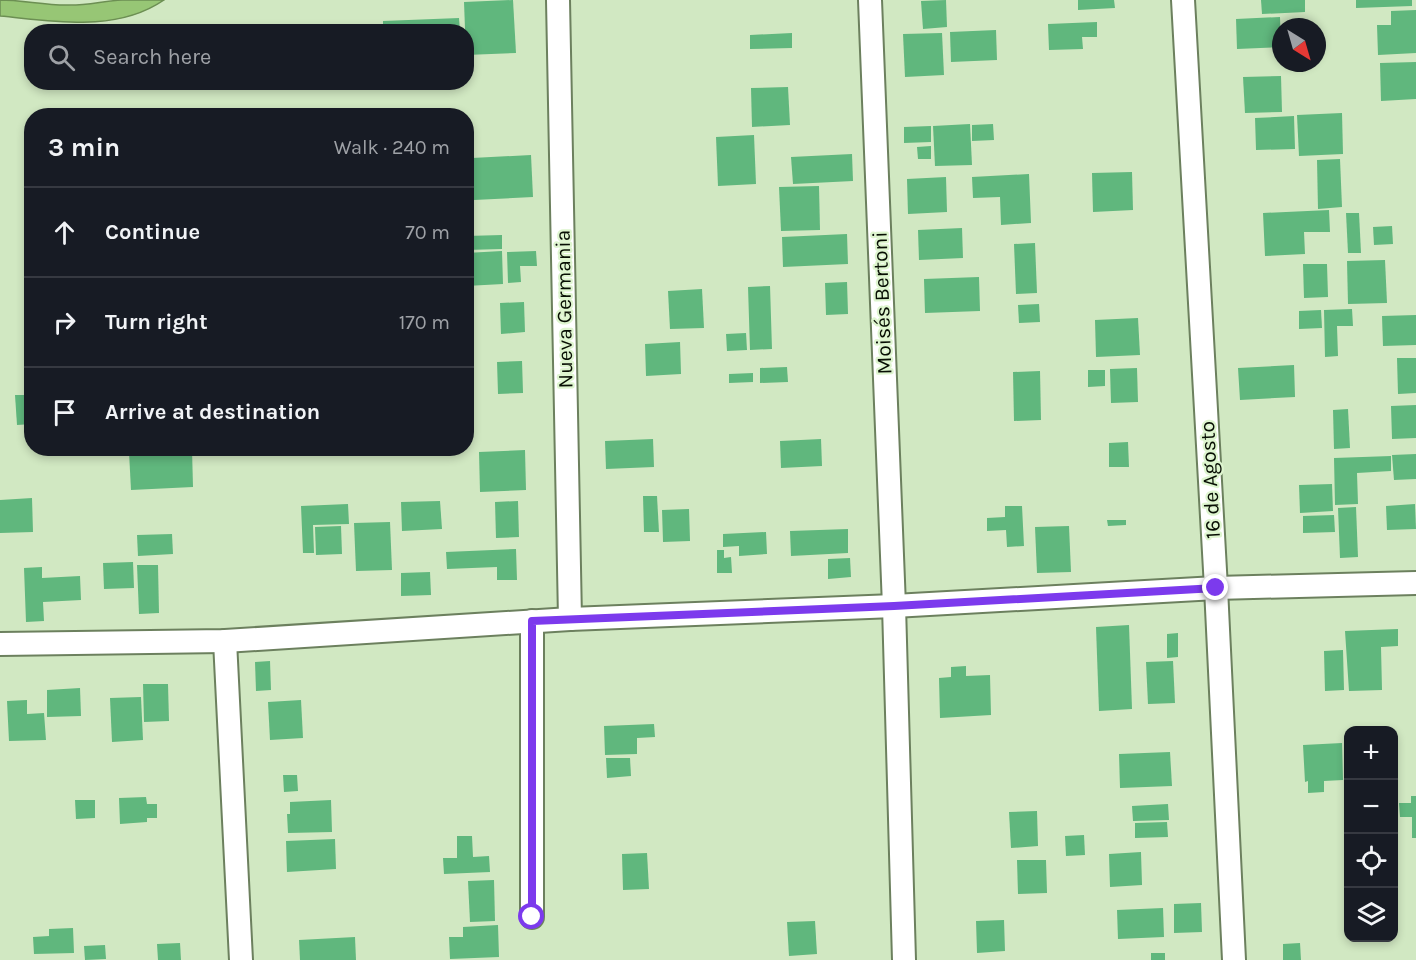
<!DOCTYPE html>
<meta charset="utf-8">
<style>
body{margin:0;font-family:Karla,sans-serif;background:#20242c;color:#f1f3f6}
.controls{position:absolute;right:18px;bottom:18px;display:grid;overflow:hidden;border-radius:12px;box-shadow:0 3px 9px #0003}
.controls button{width:54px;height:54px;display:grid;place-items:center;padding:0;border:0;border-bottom:2px solid #363941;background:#171b24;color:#f1f3f6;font:30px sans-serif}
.compass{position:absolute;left:1272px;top:18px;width:54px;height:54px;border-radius:50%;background:#171b24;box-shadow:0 3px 9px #0003;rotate:143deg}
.stop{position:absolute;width:18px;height:18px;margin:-14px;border:4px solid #7c3aed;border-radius:50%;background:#fff}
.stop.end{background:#7c3aed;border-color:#fff;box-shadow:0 2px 6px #0008}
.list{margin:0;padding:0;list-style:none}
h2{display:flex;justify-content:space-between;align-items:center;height:78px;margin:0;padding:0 24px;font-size:26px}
h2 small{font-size:20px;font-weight:400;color:#9ea1a6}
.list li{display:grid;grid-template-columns:39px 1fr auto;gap:18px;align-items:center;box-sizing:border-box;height:90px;padding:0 24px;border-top:2px solid #363941}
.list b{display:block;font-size:22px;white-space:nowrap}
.list em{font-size:20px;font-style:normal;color:#9ea1a6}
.icon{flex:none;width:33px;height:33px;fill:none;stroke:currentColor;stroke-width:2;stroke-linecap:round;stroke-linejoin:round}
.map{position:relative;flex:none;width:1416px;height:960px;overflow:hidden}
.search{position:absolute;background:#171b24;box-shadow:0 3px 9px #0003;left:24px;top:24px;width:450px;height:66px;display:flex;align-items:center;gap:15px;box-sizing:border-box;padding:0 21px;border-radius:24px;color:#9ea1a6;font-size:22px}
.panel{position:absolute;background:#171b24;box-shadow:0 3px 9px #0003;left:24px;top:108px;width:450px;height:348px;border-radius:24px}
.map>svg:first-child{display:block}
.water{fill:#97c675;stroke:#6c8f53;stroke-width:1.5}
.building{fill:#60b77d}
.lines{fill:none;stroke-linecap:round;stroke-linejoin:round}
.minor-casing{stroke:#6c805e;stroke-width:26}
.minor{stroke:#fff;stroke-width:22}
.route{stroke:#7c3aed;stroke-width:8}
.labels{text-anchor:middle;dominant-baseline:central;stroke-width:4.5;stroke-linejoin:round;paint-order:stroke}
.street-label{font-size:21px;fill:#070e03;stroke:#def5cf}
</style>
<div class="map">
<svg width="1416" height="960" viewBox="0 0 1416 960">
<rect width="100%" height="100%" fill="#d1e8c2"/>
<!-- water -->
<path class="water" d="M0 0C22 0 43 5 66 5 85 6 103 1 122 0 136 0 150 0 164 0 116 33 55 21 0 16Z"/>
<!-- building -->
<g class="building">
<polygon points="513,0 516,53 466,55 464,2"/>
<polygon points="946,0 947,27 923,29 921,1"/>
<polygon points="1078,0 1114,0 1115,8 1078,10"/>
<polygon points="1261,0 1305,0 1305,12 1262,14"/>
<polygon points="1356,0 1412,0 1412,6 1356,8"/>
<polygon points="1416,10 1416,53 1378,55 1377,25 1391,25 1391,11"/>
<polygon points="1280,17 1281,47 1237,49 1236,19"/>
<polygon points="459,18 460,32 383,32 383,21"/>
<polygon points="1097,22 1097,37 1082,37 1083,49 1049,50 1048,24"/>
<polygon points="996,30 997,60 951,62 950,32"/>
<polygon points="792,33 792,48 750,49 750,35"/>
<polygon points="942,33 944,75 905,77 903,34"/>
<polygon points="1416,62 1416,99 1381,101 1380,63"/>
<polygon points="1281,76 1282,112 1245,113 1243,77"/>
<polygon points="788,87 790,125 752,127 751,88"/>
<polygon points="1342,113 1343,154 1299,156 1297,115"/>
<polygon points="1294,116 1295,149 1256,150 1255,118"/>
<polygon points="970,124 972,165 935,166 933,126"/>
<polygon points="993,124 994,140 972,141 972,125"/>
<polygon points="931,126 931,142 904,143 904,127"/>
<polygon points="754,135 756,184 718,186 716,137"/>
<polygon points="931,146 931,159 918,159 917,147"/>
<polygon points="852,154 853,181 793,184 791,157"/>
<polygon points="531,155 533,197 474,200 472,158"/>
<polygon points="1340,159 1342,207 1318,209 1317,160"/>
<polygon points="1132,172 1133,210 1093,212 1092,173"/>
<polygon points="1029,174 1031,223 1001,225 1000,197 973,198 972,177"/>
<polygon points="946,177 947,212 908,214 907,179"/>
<polygon points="819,186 820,230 781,231 779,187"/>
<polygon points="1329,210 1330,232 1304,232 1305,254 1265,256 1263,213"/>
<polygon points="1346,213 1359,213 1361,253 1348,253"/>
<polygon points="1392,226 1393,244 1374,245 1373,227"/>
<polygon points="962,228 963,258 919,260 918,230"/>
<polygon points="847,234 848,264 783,267 782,237"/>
<polygon points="502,235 502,249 466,250 466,236"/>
<polygon points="1035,243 1037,293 1016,294 1014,244"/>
<polygon points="502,251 503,284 466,286 466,253"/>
<polygon points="536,251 537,266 520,266 521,282 508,283 507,252"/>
<polygon points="1385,260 1387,303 1348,304 1347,261"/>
<polygon points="1303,264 1327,264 1328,297 1304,298"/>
<polygon points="979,277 980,311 925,313 924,279"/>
<polygon points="847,282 848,314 826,315 825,283"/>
<polygon points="770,286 772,349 750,350 748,287"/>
<polygon points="702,289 704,328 670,329 668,291"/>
<polygon points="524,302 525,332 501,334 500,303"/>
<polygon points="1039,304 1040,322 1019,323 1018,305"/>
<polygon points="1352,309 1353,326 1337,326 1338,356 1325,357 1324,310"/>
<polygon points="1321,310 1322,328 1299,329 1299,311"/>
<polygon points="1416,315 1416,345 1383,346 1382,316"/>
<polygon points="1138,318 1140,355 1096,357 1095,320"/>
<polygon points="746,333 747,350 727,351 726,334"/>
<polygon points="680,342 681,374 646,376 645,344"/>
<polygon points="1397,358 1416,358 1416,393 1398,394"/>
<polygon points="522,361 523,393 498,394 497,362"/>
<polygon points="1294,365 1295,397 1240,400 1238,368"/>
<polygon points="787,367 788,382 760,383 760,368"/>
<polygon points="1137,368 1138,402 1111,403 1110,369"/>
<polygon points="1088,370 1105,370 1105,386 1088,387"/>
<polygon points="1040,371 1041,420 1014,421 1013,372"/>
<polygon points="753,373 753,382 729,383 729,374"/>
<polygon points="15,395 32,395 32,424 17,425"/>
<polygon points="1416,405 1416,438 1392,439 1391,406"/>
<polygon points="1348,409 1350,448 1334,449 1333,410"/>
<polygon points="653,439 654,467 606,469 605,441"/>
<polygon points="821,439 822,466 781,468 780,441"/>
<polygon points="1128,442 1129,467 1109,467 1109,443"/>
<polygon points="192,449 193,487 131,490 129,452"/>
<polygon points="525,450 526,490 480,492 479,452"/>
<polygon points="1416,454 1416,479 1394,480 1392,455"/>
<polygon points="1391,456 1391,471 1357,473 1358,504 1335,505 1334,458"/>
<polygon points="1332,484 1333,511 1300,513 1299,485"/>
<polygon points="643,496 657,496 659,532 644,532"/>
<polygon points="32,498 33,532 0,533 0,500"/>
<polygon points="440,501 442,529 402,531 401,502"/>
<polygon points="518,501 519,537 496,538 495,502"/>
<polygon points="348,504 349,524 313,525 314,553 303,553 301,506"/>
<polygon points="1415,504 1416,529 1387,530 1386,506"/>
<polygon points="1005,506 1022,506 1024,546 1007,547 1006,530 987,531 987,518 1005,517"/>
<polygon points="1356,507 1358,557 1340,558 1338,508"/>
<polygon points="689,509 690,541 663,542 662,510"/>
<polygon points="1334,515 1335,532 1303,533 1303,516"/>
<polygon points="1107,520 1126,520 1126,525 1108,526"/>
<polygon points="390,522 392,570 356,571 354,523"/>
<polygon points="341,526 342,554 316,555 315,527"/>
<polygon points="1069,526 1071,572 1037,573 1035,527"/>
<polygon points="848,529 848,553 791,556 790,531"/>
<polygon points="766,532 767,554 739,556 739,546 723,547 723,534"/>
<polygon points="172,534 173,554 138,556 137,535"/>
<polygon points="516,549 517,580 497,580 497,567 447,569 446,552"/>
<polygon points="717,550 724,550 724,558 731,557 732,573 717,573"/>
<polygon points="850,558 851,577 828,579 828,559"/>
<polygon points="133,562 134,588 104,589 103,563"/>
<polygon points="137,565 158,565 159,613 139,614"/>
<polygon points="42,567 42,578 80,576 81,600 43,602 44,621 26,622 24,568"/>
<polygon points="430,572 431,595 401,596 401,573"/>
<polygon points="1129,625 1132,709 1099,711 1096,627"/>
<polygon points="1398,629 1398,646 1381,647 1382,690 1349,691 1345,631"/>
<polygon points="1178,633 1178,657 1167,658 1167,634"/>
<polygon points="1343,650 1344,690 1325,691 1324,651"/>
<polygon points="270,661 271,690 256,691 255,662"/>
<polygon points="1173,661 1175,703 1148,704 1146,662"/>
<polygon points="966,666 966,676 990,675 991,715 940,718 939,678 951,677 951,667"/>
<polygon points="143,684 168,684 169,721 144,722"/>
<polygon points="80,688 81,716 47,717 47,690"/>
<polygon points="141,697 143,740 112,742 110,698"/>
<polygon points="27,700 27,714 44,713 46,740 9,741 7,701"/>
<polygon points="301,700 303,738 270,740 268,702"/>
<polygon points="654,724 655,737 637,738 637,754 605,755 604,726"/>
<polygon points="1342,743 1343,780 1324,781 1324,792 1308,793 1308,781 1305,782 1303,745"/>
<polygon points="1170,752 1172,786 1120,788 1119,754"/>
<polygon points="606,758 630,758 631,776 607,778"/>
<polygon points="283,775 297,775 298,791 284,792"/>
<polygon points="1411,796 1416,796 1416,838 1412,838 1412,817 1400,817 1399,803 1411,803"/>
<polygon points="146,797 147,804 157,804 157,818 147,818 147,822 120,824 119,798"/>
<polygon points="75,800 95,800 95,818 76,819"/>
<polygon points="331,800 332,832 288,833 287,814 290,814 290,802"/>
<polygon points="1168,804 1169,820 1133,821 1132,806"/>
<polygon points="1037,811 1038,846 1011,848 1009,812"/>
<polygon points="1167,822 1168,837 1135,838 1135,823"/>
<polygon points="1084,835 1085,855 1066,856 1065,836"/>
<polygon points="457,836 472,836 473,857 489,856 490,872 444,874 443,858 457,858"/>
<polygon points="335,839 336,869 287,872 286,841"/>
<polygon points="1141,852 1142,885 1110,887 1109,854"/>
<polygon points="647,853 649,889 623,890 622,854"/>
<polygon points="1017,860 1046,860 1047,893 1018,894"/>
<polygon points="494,880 495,921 470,922 468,881"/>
<polygon points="1201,903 1202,932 1174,933 1174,904"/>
<polygon points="1163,908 1164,937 1118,939 1117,910"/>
<polygon points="1004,920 1005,951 977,953 976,921"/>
<polygon points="815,921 817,954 789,956 787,922"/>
<polygon points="498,925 499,957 450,959 449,937 463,937 463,927"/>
<polygon points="73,928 74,953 34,954 33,937 49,936 49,929"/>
<polygon points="355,937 356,960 300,960 299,940"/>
<polygon points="180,943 181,960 158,960 157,944"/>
<polygon points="1300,943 1301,960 1283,960 1283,944"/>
<polygon points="105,945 106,959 85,960 84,946"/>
<rect x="1151" y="953" width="14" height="7"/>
</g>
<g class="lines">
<!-- minor casing -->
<g class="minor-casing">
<g id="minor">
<polyline points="558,0 570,619"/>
<polyline points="870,0 894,606 904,960"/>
<polyline points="1183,0 1216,588 1234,960"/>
<polyline points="532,621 532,917"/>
<polyline points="225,641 241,960"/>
<polyline points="0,644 225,641 570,619 894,606 1216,588 1416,583"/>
</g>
</g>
<!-- minor -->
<use href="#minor" class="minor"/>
</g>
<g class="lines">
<!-- route -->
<polyline class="route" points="532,917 532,621 894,606 1216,588"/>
</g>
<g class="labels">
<!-- street labels -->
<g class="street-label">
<text transform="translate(882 303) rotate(-92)">Moisés Bertoni</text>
<text transform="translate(564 309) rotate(-91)">Nueva Germania</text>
<text transform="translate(1210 480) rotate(-93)">16 de Agosto</text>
</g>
</g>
</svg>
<div class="controls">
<button>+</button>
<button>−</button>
<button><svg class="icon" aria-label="locate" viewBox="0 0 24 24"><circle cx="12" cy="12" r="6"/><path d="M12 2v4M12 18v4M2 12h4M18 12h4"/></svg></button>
<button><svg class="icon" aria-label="layers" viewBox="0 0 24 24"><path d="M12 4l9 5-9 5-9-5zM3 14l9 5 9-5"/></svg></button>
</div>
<svg class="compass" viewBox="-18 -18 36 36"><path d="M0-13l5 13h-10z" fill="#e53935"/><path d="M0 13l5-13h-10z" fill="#9ea1a6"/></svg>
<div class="stop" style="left:532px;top:917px"></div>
<div class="stop end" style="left:1216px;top:588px"></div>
<div class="search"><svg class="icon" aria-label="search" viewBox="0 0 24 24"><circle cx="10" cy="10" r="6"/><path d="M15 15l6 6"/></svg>Search here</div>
<section class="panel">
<h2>3 min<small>Walk · 240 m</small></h2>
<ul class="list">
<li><svg class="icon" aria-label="ahead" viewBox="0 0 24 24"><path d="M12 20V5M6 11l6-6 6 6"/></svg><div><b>Continue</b></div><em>70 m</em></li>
<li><svg class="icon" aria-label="right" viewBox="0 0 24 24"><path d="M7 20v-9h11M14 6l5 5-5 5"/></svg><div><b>Turn right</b></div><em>170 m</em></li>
<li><svg class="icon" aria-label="arrive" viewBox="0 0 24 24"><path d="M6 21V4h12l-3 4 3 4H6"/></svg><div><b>Arrive at destination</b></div></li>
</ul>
</section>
</div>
